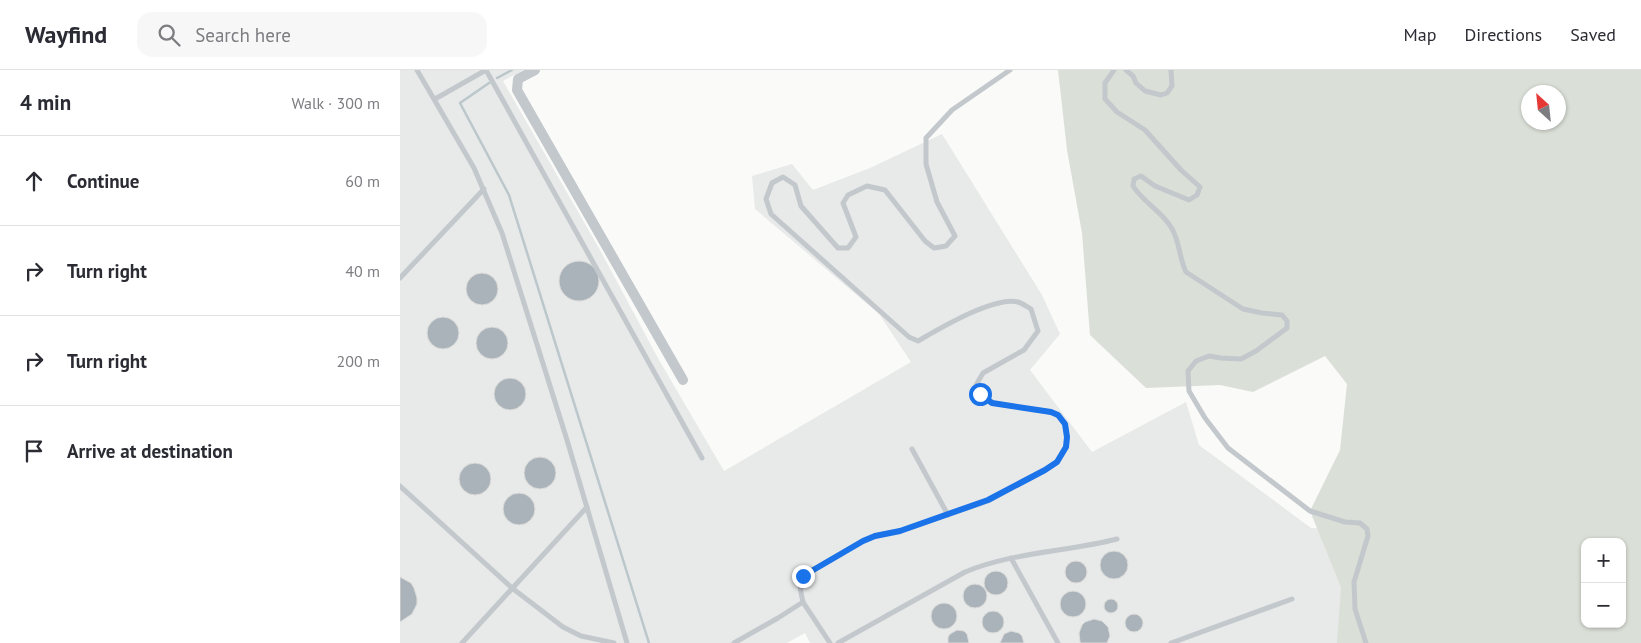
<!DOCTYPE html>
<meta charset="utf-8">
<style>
body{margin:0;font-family:"PT Sans",sans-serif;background:#f7f7f7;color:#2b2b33}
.controls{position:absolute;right:15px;bottom:15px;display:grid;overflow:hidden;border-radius:10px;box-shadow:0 1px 4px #0004}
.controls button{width:45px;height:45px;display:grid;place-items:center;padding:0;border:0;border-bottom:1px solid #e1e1e2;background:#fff;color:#2b2b33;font:25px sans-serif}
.compass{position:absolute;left:1121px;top:15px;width:45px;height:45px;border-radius:50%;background:#fff;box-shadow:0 1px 4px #0004;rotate:333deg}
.stop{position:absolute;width:15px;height:15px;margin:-11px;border:4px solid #1a73e8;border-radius:50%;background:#fff}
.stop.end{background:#1a73e8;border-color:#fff;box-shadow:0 1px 5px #0008}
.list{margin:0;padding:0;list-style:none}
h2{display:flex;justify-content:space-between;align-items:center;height:65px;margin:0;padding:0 20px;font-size:21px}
h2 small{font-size:16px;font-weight:400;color:#7c7c81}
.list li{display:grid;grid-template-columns:32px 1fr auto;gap:15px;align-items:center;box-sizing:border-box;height:90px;padding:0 20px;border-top:1px solid #e1e1e2}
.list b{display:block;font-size:19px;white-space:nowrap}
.list em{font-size:16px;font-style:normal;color:#7c7c81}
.icon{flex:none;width:28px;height:28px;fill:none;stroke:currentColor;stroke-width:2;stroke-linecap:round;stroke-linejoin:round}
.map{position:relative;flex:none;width:1241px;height:573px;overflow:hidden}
header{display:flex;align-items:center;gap:30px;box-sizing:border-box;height:70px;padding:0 25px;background:#fff;border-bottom:1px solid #e1e1e2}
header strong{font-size:24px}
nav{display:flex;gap:28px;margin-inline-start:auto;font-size:18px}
.search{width:350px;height:45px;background:#f7f7f7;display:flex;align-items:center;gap:12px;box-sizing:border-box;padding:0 18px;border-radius:15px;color:#7c7c81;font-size:19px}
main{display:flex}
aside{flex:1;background:#fff}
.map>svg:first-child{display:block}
.built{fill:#e8e9e9}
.green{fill:#dadfd7;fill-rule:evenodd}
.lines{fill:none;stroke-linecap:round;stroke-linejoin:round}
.stream{stroke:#bbc7cb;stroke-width:2.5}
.building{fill:#aab3b9;stroke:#dcdcda}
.service{stroke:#c3c8cc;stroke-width:5}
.minor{stroke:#c3c8cc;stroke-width:10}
.route{stroke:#1a73e8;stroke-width:6}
</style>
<header>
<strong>Wayfind</strong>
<div class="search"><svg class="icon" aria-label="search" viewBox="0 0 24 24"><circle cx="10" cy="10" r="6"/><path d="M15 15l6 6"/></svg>Search here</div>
<nav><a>Map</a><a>Directions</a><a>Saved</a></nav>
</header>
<main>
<aside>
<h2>4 min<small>Walk · 300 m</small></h2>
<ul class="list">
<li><svg class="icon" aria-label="ahead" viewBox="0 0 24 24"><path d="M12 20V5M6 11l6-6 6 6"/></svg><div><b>Continue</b></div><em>60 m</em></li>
<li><svg class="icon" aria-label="right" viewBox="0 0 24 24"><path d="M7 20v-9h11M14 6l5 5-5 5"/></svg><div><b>Turn right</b></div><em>40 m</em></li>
<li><svg class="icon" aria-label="right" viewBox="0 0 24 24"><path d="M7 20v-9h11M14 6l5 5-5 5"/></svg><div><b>Turn right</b></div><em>200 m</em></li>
<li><svg class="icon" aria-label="arrive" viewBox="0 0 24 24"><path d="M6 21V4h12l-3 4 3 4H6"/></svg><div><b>Arrive at destination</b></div></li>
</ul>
</aside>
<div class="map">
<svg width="1241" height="573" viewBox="0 0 1241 573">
<rect width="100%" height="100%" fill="#fafaf8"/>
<!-- built -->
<polygon class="built" points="0,0 123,0 103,11 200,180 259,290 324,401 511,292 479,244 355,139 352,106 392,94 413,120 470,98 542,64 642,225 660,264 630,300 692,382 786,332 799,375 911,458 949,459 942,573 410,573 405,563 387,573 0,573"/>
<!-- green -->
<path class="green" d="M658 0H1241V573H937L941 517 910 441 940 380 947 314 925 286 853 322 820 315 746 318 690 265 682 163 667 80ZM1128 22H1158V52H1128ZM1185 472H1222V554H1185Z"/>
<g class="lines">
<!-- stream -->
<g class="stream">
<polyline points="97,8 112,0"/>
<polyline points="89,13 60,33 109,125 249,573"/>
</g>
</g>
<!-- building -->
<g class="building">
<circle cx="179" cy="211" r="20"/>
<circle cx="82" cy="219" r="16"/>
<circle cx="43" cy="263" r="16"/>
<circle cx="92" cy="273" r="16"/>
<circle cx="110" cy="324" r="16"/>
<circle cx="140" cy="403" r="16"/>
<circle cx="75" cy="409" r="16"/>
<circle cx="119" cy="439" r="16"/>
<circle cx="714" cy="495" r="14"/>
<circle cx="676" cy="502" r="11"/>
<circle cx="596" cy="513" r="12"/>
<polygon points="0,507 11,513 14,518 17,528 17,534 12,544 0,552"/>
<circle cx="575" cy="526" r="12"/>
<circle cx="673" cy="534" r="13"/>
<circle cx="711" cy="536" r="7"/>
<circle cx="544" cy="546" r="13"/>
<circle cx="593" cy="552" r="11"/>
<circle cx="734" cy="553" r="9"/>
<polygon points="694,549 702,551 708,557 710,566 707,573 681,573 680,572 679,563 682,555 685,552"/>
<polygon points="557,560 564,561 567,564 569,573 548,573 548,567 550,564"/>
<polygon points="611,561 619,563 622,566 624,573 600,573 604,564"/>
</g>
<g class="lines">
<!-- service -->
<g class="service">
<polyline points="17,0 74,98 102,163 167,370 227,573"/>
<polyline points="86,0 302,388"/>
<path d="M714 0 705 13V29L717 42 745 60 781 100 800 117 797 125 789 130 755 116 741 106 734 109 733 116C744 133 761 141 771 157 780 171 779 188 786 202L843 239 862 243 882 245 887 251V258L856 281 841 289 821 288 809 286 796 291 788 301 789 321 805 348 828 378 910 441 945 452 960 453 967 459 968 466 954 512 955 539 966 573"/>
<polyline points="726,0 733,6 736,13 745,21 761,25 767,23 772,16 771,0"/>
<polyline points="35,29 86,0"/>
<polyline points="0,208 84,119"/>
<polyline points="512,379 548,445"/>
<polyline points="0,416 112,518 163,557 181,566 214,573"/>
<polyline points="611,488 658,573"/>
<polyline points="403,532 430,573"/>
<polyline points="62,573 187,437"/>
<path d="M334 573 378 548 403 532C400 517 396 510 411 501L463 471 475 466 500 461 588 431 645 400 657 392 666 377 667 367 665 354 659 345 651 342 592 333 580 324 576 315 583 303 624 280 638 261 631 239C627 237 622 233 618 232 594 226 539 259 518 271L509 267 371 144 366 129 372 113 383 107 395 115 401 136 438 178H448L456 167 443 133 448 125 467 116 485 120 525 171 534 178 546 176 555 166 537 132 526 94V68L552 40 610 0"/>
<path d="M438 573 565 502C613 482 667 482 717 469"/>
<polyline points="771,573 892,529"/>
</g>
<!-- minor -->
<polyline class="minor" points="135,0 118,9 117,20 283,310"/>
</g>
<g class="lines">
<!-- route -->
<polyline class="route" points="403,506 463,471 475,466 500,461 588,430 645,400 657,392 666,377 667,367 665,354 658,345 651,342 592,333 580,324"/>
</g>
</svg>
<div class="controls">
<button>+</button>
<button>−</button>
</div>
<svg class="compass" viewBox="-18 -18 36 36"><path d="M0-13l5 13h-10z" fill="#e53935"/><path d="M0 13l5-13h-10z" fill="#7c7c81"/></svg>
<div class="stop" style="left:580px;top:324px"></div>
<div class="stop end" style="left:403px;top:506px"></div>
</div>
</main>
